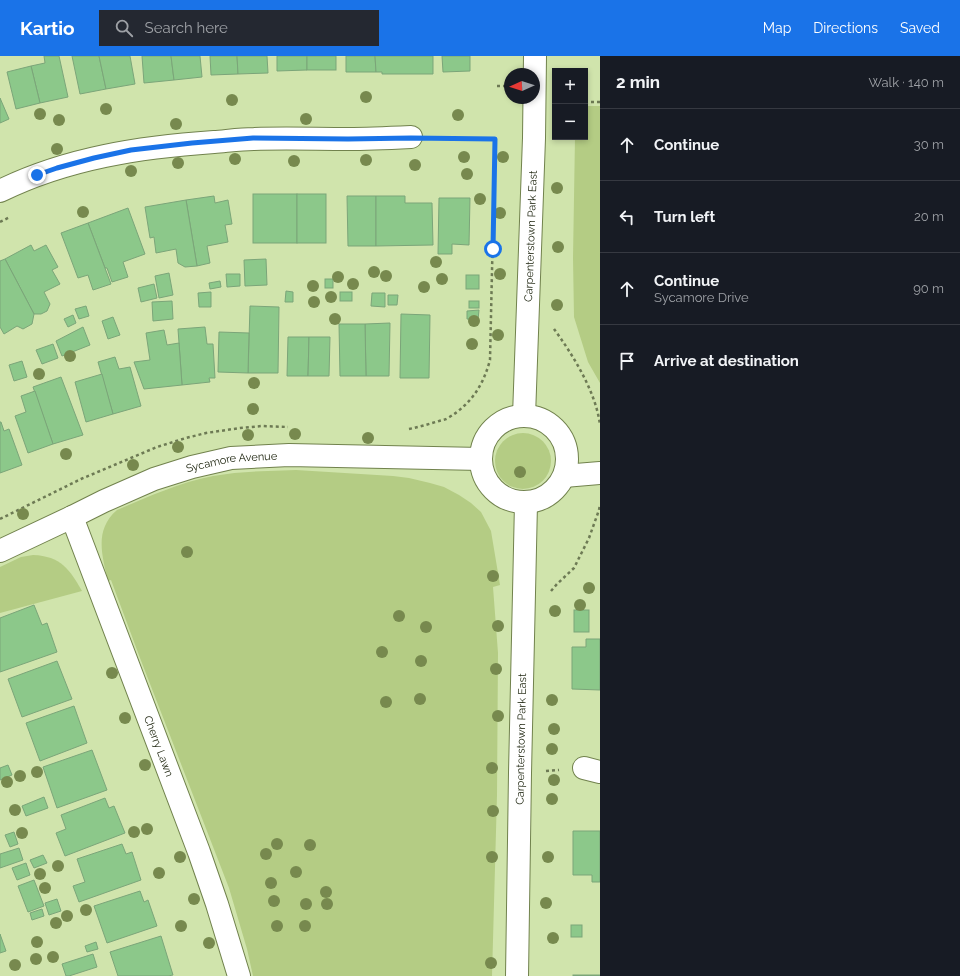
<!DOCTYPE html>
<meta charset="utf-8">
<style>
body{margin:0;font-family:Raleway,sans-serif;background:#242831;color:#f1f3f6}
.controls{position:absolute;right:12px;top:12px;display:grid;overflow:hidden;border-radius:0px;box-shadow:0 2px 6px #0003}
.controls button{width:36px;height:36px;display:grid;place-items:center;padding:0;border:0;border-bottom:1px solid #363941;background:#171b24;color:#f1f3f6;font:20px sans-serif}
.compass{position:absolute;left:504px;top:12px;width:36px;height:36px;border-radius:50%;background:#171b24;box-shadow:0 2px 6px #0003;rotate:267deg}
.stop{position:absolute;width:12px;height:12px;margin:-9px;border:3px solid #1a73e8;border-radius:50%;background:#fff}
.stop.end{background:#1a73e8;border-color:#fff;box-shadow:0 1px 4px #0008}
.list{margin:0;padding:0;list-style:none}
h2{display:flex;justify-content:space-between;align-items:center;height:52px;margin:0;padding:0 16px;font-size:17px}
h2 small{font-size:13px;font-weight:400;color:#9ea1a6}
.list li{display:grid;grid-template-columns:26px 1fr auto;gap:12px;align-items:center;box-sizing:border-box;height:72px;padding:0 16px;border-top:1px solid #363941}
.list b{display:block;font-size:15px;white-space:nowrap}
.list p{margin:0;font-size:13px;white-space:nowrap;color:#9ea1a6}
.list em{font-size:13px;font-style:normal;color:#9ea1a6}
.icon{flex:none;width:22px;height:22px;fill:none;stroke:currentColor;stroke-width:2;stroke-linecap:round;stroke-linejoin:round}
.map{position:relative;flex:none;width:600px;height:920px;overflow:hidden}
header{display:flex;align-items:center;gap:24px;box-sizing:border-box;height:56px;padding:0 20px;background:#1a73e8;color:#fff}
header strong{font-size:19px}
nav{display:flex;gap:22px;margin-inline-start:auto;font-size:14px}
.search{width:280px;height:36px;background:#242831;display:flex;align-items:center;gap:10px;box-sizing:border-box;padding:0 14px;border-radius:0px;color:#9ea1a6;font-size:15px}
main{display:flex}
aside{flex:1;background:#171b24}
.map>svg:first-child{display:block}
.green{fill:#b4cc84}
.building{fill:#8cc88a;stroke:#7ba579}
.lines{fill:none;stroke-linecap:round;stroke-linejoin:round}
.minor-casing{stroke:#71824d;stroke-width:24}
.path{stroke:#6d7a54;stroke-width:2.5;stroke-dasharray:3 3;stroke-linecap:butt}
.minor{stroke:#fff;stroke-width:22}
.tree{fill:#77894e}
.route{stroke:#1a73e8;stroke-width:5}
.labels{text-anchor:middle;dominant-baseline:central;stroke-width:4;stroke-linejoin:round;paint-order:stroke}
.street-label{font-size:11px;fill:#1a210b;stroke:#d0e4ac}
</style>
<header>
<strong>Kartio</strong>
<div class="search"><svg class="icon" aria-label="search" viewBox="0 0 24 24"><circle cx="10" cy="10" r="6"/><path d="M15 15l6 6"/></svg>Search here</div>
<nav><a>Map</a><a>Directions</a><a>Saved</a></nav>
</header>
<main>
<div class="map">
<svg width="600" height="920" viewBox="0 0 600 920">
<rect width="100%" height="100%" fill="#d0e4ac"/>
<!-- green -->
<g class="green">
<polygon points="585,50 600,50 600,327 588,306 574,261 573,202 575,81 585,81"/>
<circle cx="523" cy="405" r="28"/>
<path d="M296 414 393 420 409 422 430 427 444 431 459 439 471 447 481 456 491 475 500 529 493 531 498 597 497 739 492 920H253L247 893 229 832 140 602 111 524 108 525C102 499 94 474 117 454 148 441 180 426 213 420 240 415 268 415 296 414Z"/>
<path d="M33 499C61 500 70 514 82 535L0 557V511L21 501Z"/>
</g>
<!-- building -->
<g class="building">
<polygon points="44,0 59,0 68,41 40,47 31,10 45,7"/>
<polygon points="72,0 99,0 106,33 80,38"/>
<polygon points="99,0 130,0 135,28 106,33"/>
<polygon points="142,0 171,0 174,24 144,27"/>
<polygon points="171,0 200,0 202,21 174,24"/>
<polygon points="210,0 237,0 238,18 211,19"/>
<polygon points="237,0 267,0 268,17 238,18"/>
<polygon points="277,0 307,0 307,14 277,15"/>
<rect x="307" y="0" width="29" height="14"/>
<polygon points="346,0 375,0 376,16 346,16"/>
<polygon points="375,0 433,0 433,18 382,18 382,16 376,16"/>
<polygon points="442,0 470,0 470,15 443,16"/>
<polygon points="31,10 40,47 16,53 7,16"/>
<polygon points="0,42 9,63 0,67"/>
<rect x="253" y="138" width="44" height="49"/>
<rect x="297" y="138" width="29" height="49"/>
<polygon points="214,140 215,147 228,144 232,168 225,169 228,186 207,190 210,207 197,210 186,144"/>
<polygon points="347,140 376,140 376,190 348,190"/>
<polygon points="376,140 405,140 405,147 432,147 433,189 376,190"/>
<polygon points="439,142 470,142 469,189 452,188 452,198 438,198"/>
<polygon points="186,144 197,210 185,211 178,207 176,193 156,197 154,181 150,182 145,151"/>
<polygon points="128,152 145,198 123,206 128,221 112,226 107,212 105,212 88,167"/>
<polygon points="88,167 111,228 93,234 88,219 78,222 61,177"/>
<polygon points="31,189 34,195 46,189 58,211 52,214 60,228 44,236 50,248 47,255 41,258 34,258 5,203"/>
<polygon points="5,203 34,258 32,268 23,273 17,270 4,278 0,271 0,205"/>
<polygon points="266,203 267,229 245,230 244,204"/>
<polygon points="169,217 173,239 159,242 155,220"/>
<polygon points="226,218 240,218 240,230 227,231"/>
<rect x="466" y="219" width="13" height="14"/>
<rect x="325" y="223" width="8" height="9"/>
<polygon points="220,225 221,231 210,233 209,227"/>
<polygon points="154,228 157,242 141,246 138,232"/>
<polygon points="286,235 293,236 293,246 285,246"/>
<polygon points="211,236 211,251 199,251 198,237"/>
<rect x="340" y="236" width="12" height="9"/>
<polygon points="372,237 385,237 385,251 371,250"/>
<polygon points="388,239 398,239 397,249 388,249"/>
<polygon points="172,245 173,263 153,265 152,246"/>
<rect x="469" y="245" width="10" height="7"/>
<polygon points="86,250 89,260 79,263 75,253"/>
<polygon points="250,250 279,251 278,317 248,317"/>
<polygon points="479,254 478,264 467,263 467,255"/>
<polygon points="401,258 430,259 429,322 400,322"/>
<polygon points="73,259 76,267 68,271 64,263"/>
<polygon points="113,261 120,279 108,283 102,265"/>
<polygon points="390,267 389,320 366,320 365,268"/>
<polygon points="339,268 365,268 366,320 340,320"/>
<polygon points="83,271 90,289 62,300 56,285"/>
<polygon points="205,271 207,288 213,288 215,322 209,322 210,326 182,329 178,273"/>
<polygon points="164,274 167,289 179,287 182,329 144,333 134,306 150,304 146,277"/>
<polygon points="219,276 249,277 248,317 218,316"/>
<polygon points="288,281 309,281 308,320 287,320"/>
<polygon points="309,281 330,281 329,320 308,320"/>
<polygon points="53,288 58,302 42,308 36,294"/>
<polygon points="115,301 119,313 130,311 141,350 113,358 98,306"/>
<polygon points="22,305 27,321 14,325 9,309"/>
<polygon points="102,318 113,358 86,366 75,326"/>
<polygon points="61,321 83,379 53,388 33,331"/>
<polygon points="35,335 53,388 28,397 15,360 26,356 21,340"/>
<polygon points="0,366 1,366 4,375 9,373 22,409 0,417"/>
<polygon points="34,549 42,569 47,567 57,596 0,616 0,562"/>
<rect x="574" y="554" width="15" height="22"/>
<polygon points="586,583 600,583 600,634 572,633 572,591 586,591"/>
<polygon points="57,605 72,643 22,661 8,623"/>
<polygon points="74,650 87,687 40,705 26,667"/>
<polygon points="92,694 107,734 57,752 43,711"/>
<polygon points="8,709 12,719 0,724 0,712"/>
<polygon points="44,741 48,752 26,760 22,750"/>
<polygon points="105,742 109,752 114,750 125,777 65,800 56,777 66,773 61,759"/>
<polygon points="573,775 600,775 600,826 592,826 592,819 573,819"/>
<polygon points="14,776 18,788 10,791 5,779"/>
<polygon points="122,788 126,798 132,796 141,824 79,846 73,830 85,826 77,803"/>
<polygon points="19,792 23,804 0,812 0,798"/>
<polygon points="43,799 47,807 34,812 30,804"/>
<polygon points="26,807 30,819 17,824 12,812"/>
<polygon points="34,824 44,850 28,856 18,830"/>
<polygon points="140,835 144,846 148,844 157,870 107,887 94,850"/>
<polygon points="57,843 61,855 49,859 45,847"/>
<polygon points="42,853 44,860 32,864 30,857"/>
<rect x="571" y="869" width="11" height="12"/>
<polygon points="0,878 6,895 0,897"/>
<polygon points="161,880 173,919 168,920 118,920 110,896"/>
<polygon points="96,886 98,893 87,896 85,890"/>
<polygon points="93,898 97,911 69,920 66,920 62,908"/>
<rect x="573" y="919" width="27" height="1"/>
</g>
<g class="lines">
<!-- minor casing -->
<g class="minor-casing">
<g id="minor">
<path d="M0 135C67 102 141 91 214 86 227 85 241 83 254 83 285 82 316 83 348 83 369 83 390 82 411 81"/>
<path id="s1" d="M524 360 534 82 535 0"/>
<circle cx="524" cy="403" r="43"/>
<polyline points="564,420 600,417"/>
<path id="s2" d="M72 461 199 796 217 848 239 920"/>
<path id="s3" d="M0 495 72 461 104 445 154 423 192 411 231 402 289 399 481 403"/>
<polyline points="584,712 600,716"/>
<path id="s4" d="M517 920 520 717 526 447"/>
</g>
</g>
<!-- path -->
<g class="path">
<polyline points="497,30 508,30"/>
<polyline points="585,46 600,46"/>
<polyline points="0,166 10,161"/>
<path d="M554 273C573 299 596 336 600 369"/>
<path d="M409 373C419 371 429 368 439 365 442 364 445 364 448 362 471 348 483 330 490 304L495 83 436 82"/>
<polyline points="0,463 81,423 157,391 186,382 206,377 240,372 262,370 288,371"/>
<polyline points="551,535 557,528 574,512 589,482 599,454 600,448"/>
<polyline points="546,715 559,714"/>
</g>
<!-- minor -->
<use href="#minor" class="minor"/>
</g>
<!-- trees -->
<g class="tree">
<circle cx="366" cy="41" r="6"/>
<circle cx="232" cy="44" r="6"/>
<circle cx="106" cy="53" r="6"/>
<circle cx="40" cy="58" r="6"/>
<circle cx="458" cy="59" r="6"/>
<circle cx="306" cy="63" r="6"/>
<circle cx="59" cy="64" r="6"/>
<circle cx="176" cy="68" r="6"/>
<circle cx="57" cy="93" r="6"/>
<circle cx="464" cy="101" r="6"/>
<circle cx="503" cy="101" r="6"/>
<circle cx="235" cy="103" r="6"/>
<circle cx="366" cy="104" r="6"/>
<circle cx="294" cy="105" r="6"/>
<circle cx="178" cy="107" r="6"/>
<circle cx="415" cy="109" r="6"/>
<circle cx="131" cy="115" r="6"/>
<circle cx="467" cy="118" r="6"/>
<circle cx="557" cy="132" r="6"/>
<circle cx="480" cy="143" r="6"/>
<circle cx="83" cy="156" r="6"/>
<circle cx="500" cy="157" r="6"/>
<circle cx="558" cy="191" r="6"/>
<circle cx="436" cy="206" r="6"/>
<circle cx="374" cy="216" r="6"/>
<circle cx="500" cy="218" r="6"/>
<circle cx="386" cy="220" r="6"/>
<circle cx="338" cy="221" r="6"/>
<circle cx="442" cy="223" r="6"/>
<circle cx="353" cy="228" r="6"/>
<circle cx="313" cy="230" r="6"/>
<circle cx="424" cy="231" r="6"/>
<circle cx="331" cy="241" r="6"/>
<circle cx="314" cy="246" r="6"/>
<circle cx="557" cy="249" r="6"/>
<circle cx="335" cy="263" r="6"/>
<circle cx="474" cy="265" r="6"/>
<circle cx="498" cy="279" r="6"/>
<circle cx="472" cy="288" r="6"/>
<circle cx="70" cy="300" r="6"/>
<circle cx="39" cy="318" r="6"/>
<circle cx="254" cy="327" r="6"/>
<circle cx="253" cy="353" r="6"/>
<circle cx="295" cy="378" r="6"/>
<circle cx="248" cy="379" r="6"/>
<circle cx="368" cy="382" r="6"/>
<circle cx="178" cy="391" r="6"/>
<circle cx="66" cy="398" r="6"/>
<circle cx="133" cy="409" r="6"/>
<circle cx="520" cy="416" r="6"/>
<circle cx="23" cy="458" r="6"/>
<circle cx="187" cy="496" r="6"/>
<circle cx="493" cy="520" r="6"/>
<circle cx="589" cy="532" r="6"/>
<circle cx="580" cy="549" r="6"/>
<circle cx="555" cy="555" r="6"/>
<circle cx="399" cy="560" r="6"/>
<circle cx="498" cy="570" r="6"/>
<circle cx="426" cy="571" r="6"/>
<circle cx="382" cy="596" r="6"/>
<circle cx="421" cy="605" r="6"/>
<circle cx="496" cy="613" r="6"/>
<circle cx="112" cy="617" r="6"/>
<circle cx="420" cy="643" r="6"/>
<circle cx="552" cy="644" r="6"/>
<circle cx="386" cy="646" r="6"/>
<circle cx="498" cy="660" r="6"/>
<circle cx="125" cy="662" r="6"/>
<circle cx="554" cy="673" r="6"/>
<circle cx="552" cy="693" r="6"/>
<circle cx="145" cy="709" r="6"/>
<circle cx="492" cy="712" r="6"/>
<circle cx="37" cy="716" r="6"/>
<circle cx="20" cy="720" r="6"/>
<circle cx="554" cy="724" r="6"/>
<circle cx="7" cy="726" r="6"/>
<circle cx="552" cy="743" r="6"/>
<circle cx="15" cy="754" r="6"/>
<circle cx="493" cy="755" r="6"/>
<circle cx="147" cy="773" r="6"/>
<circle cx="134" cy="776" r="6"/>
<circle cx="22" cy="777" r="6"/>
<circle cx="277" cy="788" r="6"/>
<circle cx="310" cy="789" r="6"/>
<circle cx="266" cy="798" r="6"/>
<circle cx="180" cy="801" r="6"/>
<circle cx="492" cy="801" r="6"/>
<circle cx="548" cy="801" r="6"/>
<circle cx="58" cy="810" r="6"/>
<circle cx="296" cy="816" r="6"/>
<circle cx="159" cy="817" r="6"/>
<circle cx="40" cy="818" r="6"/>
<circle cx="271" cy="827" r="6"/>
<circle cx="45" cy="832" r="6"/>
<circle cx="326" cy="836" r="6"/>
<circle cx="194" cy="843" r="6"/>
<circle cx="274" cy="845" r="6"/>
<circle cx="546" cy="847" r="6"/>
<circle cx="306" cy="848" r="6"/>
<circle cx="327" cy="848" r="6"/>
<circle cx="86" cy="854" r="6"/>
<circle cx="67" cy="860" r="6"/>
<circle cx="56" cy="867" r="6"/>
<circle cx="181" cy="870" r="6"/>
<circle cx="277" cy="870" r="6"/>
<circle cx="305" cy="870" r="6"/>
<circle cx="553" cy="882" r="6"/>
<circle cx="37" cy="886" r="6"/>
<circle cx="209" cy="887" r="6"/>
<circle cx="53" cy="901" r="6"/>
<circle cx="36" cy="903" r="6"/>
<circle cx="491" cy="907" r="6"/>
<circle cx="15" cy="909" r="6"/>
</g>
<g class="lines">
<!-- route -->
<polyline class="route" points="37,119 57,112 94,102 131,94 192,87 253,82 348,83 411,82 495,83 493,193"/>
</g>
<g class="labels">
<!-- street labels -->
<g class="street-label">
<text stroke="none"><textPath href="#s1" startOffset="180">Carpenterstown Park East</textPath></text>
<text stroke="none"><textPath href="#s3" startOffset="250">Sycamore Avenue</textPath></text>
<text stroke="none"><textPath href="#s4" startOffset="237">Carpenterstown Park East</textPath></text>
<text stroke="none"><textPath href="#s2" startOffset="245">Cherry Lawn</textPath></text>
</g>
</g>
</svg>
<div class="controls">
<button>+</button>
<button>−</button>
</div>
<svg class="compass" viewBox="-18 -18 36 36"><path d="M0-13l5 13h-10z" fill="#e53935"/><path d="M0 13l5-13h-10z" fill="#9ea1a6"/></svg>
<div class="stop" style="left:493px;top:193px"></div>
<div class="stop end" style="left:37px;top:119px"></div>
</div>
<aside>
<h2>2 min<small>Walk · 140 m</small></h2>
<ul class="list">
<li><svg class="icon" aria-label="ahead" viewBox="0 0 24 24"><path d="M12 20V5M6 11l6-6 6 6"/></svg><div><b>Continue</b></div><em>30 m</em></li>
<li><svg class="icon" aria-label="left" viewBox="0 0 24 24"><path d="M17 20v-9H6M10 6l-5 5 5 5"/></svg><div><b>Turn left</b></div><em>20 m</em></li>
<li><svg class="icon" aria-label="ahead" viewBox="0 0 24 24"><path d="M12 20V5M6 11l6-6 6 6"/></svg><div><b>Continue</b><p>Sycamore Drive</p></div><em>90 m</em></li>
<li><svg class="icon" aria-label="arrive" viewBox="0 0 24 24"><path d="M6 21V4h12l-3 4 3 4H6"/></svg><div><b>Arrive at destination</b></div></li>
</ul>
</aside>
</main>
